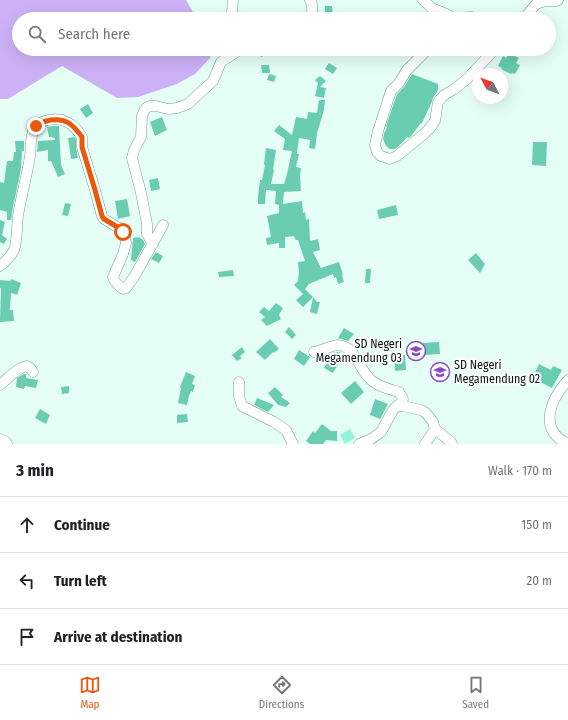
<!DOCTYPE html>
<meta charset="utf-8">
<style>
body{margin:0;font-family:"Fira Sans Condensed",sans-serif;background:#f2f2f2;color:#202124}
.compass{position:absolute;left:472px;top:68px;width:36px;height:36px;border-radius:50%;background:#fff;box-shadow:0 4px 16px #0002;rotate:311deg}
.stop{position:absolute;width:12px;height:12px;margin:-9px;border:3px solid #ea580c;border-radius:50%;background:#fff}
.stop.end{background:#ea580c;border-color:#fff;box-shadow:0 1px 4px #0008}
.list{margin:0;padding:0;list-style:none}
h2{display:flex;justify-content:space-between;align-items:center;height:52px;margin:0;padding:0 16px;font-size:17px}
h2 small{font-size:13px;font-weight:400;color:#757577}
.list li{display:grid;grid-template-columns:26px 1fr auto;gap:12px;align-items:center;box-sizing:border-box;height:56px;padding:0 16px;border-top:1px solid #e0e0e0}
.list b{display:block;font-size:15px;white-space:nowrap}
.list em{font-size:13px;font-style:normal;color:#757577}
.icon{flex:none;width:22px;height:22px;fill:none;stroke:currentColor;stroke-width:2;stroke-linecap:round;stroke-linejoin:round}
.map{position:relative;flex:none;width:568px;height:444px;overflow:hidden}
.search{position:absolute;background:#fff;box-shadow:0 4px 16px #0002;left:12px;right:12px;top:12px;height:44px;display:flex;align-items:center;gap:10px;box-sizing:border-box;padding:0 14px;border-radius:22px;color:#757577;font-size:15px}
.sheet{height:220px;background:#fff}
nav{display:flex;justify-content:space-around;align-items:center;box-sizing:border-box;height:56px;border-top:1px solid #e0e0e0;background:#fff;font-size:11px;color:#757577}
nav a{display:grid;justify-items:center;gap:2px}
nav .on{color:#ea580c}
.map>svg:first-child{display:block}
.forest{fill:#cdb1f7}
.water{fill:#92f4d8}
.building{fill:#6accb1}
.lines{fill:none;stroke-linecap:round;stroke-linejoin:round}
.minor-casing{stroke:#749d90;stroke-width:11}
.minor{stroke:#fff;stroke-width:10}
.route{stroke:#ea580c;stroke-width:5}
.labels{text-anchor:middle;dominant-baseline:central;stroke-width:4;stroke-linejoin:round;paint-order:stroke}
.poi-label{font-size:12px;fill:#051510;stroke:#fff;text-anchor:end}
</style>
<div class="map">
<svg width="568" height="444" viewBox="0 0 568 444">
<rect width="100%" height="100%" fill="#e5fff6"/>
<!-- forest -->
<polygon class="forest" points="0,0 186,0 197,19 19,19 19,49 213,49 210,58 195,74 177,84 138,97 117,98 62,66 8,99 0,99"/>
<!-- water -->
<polygon class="water" points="350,429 355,438 345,444 340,435"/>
<!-- building -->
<g class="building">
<polygon points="325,6 332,6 333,17 325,17"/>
<polygon points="258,49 271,49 272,53 261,57"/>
<polygon points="509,53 519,58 516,63 520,65 515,74 512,73 511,74 501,69 502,68 498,66 503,56 506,58"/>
<polygon points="329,63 337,68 333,74 325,69"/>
<polygon points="261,65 269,65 270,73 262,73"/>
<polygon points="269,74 276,76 274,82 267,80"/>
<polygon points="412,74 438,84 438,90 433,98 431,104 422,123 421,123 411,136 409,138 407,137 402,143 395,149 390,149 386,146 383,139 384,133 387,128 386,126 397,94 404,87"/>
<polygon points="320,76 326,81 320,87 326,88 324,98 315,96 318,83 315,80"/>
<polygon points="319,100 325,100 324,110 317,133 315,149 309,148 310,140 299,138 297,154 299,154 296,167 301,168 300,176 301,191 284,192 283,204 302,201 303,213 305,212 306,220 309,219 310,241 318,239 320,250 313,252 321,268 339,262 343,275 342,275 344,282 338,284 336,277 334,278 333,274 309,284 305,289 313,297 303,307 296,300 303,294 294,285 298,281 299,272 298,262 305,261 298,240 296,240 295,239 294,236 285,237 285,248 279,248 279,243 267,245 266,238 271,237 267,216 279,213 279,205 275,204 276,191 266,190 265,204 258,204 258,196 260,180 262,180 265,165 264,164 266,148 276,150 273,170 274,170 271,184 284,184 287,174 292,151 283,150 285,139 274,131 279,125 292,135 296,117 307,119 308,112 317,113"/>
<polygon points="88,104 93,113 86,118 80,109"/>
<polygon points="162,117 167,130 155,136 150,122"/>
<polygon points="54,126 59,126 61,165 65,174 58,177 51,161 48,161 48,150 37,152 38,141 55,140 55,138 49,137 47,127"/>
<polygon points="74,137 76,139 76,147 78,158 71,159 68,138"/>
<polygon points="15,141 24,141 24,151 22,151 21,169 13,207 11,220 7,220 7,212 0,210 0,182 4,183 7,161 13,161 14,152 16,152"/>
<polygon points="533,142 547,142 546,166 532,165"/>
<polygon points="158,178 160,189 151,191 149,180"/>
<polygon points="127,199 130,216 118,219 115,201"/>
<polygon points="65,203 71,204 68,216 62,215"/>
<polygon points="396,205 398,215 379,219 377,210"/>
<polygon points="0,220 5,222 2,235 7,239 4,244 0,242"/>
<polygon points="139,237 143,240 145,244 135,262 131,260 133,238"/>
<polygon points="156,252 163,256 159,263 151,259"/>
<polygon points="476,253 485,264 480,273 468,260"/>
<polygon points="366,269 371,269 370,283 365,283"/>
<polygon points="233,270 234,276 219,277 218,272"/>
<polygon points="11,279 21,283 17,295 11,293 10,310 13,310 14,321 0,322 1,288 0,288 0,280 10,281"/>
<polygon points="313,297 317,302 320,302 317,314 310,312"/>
<polygon points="276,303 283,308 279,315 281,319 267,326 261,320 265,317 259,312 264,307 269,311"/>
<polygon points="289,327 296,335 292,339 285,332"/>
<polygon points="344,328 354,334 348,341 338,338"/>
<polygon points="270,339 279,349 274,353 273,352 265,360 256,352"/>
<polygon points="439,342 440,354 424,355 423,343"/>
<polygon points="242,347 245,352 240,356 242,358 237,361 232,355"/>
<polygon points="299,350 310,357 304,366 294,359"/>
<polygon points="335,352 338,352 344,354 333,373 324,368 333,353"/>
<polygon points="394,355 405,355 406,370 395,371"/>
<polygon points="539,364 551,370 553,366 562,370 552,388 532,378"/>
<polygon points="186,372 195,376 192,384 195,385 193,392 191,391 189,396 187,405 178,403 181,388 180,387"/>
<polygon points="24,374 26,374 26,378 38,380 36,388 25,386 24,389 16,387 17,378"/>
<polygon points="355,381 364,392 351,404 341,393"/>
<polygon points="69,386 69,393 62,394 61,387"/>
<polygon points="275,387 283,395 281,397 290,403 286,407 278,405 268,393"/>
<polygon points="257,398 274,405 268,412 254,405"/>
<polygon points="375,399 388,404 380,419 370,415"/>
<polygon points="40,409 50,415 46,424 35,418"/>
<polygon points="187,414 188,422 177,423 177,415"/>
<polygon points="322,424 331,431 337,431 337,441 326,440 323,444 310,444 306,441 313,431 315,433"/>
</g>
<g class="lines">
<!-- minor casing -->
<g class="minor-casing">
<g id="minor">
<polyline points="233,0 232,12 235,19"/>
<path d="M310 0C314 6 312 13 311 19"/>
<polyline points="423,0 432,8 449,15 452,19"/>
<polyline points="452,18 472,17 476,19"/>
<polyline points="523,19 528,14 536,4 545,1 556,1 558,0"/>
<polyline points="428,49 407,70 399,83 391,91 378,131 375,145 377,152 381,156 390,159 397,156 424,134 430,128 435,121 438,102 444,95 453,90 467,79 495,49"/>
<polyline points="153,244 147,234 147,224 141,193 132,158 134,150 141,137 142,116 144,111 146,108 150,106 156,106 168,109 177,108 188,104 213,81 221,62 241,49"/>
<path d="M0 266C5 262 11 256 14 250 17 243 17 225 18 216 21 196 27 176 30 156 31 148 30 137 34 129 39 119 58 117 67 122 74 125 78 131 82 137V147L95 190 102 216 104 219 119 228 123 232 125 237 126 243 123 254 113 277C114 282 119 286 123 289L126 288 134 277 163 225"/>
<path d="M314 352C320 351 333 345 338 345 356 346 359 370 371 380 379 387 389 389 399 392L403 399 401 406"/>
<path d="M568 380C551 399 537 429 568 444"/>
<polyline points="239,382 239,396 242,406 274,422 286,430 293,444"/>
<path d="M0 385C9 378 16 368 27 366L31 369 33 372"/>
<polyline points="0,439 5,441 7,444"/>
<polyline points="359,444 371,439 381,432 393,410 398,405 421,410 426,413 433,422 435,429 451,442 452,444"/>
<polyline points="425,444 435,429"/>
</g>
</g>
<!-- minor -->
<use href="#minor" class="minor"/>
</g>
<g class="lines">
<!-- route -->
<path class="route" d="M36 126C41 122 45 121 51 120 67 118 73 125 82 137V147L95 190 102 216 104 219 119 228 123 232"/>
</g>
<!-- icons -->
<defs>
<g id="school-ring" transform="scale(1)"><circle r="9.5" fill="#fff" stroke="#864ec5" stroke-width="1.5"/><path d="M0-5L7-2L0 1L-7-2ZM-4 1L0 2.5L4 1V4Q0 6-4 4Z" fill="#864ec5"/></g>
</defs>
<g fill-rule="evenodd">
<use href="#school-ring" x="416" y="351"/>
<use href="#school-ring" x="440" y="372"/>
</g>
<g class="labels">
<!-- poi labels -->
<g class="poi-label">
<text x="402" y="344">SD Negeri<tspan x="402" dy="14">Megamendung 03</tspan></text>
<text x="454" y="365" text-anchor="start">SD Negeri<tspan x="454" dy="14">Megamendung 02</tspan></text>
</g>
</g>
</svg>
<svg class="compass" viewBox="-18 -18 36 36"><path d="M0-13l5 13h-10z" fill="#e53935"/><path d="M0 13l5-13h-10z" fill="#757577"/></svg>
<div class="stop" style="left:123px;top:232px"></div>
<div class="stop end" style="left:36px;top:126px"></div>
<div class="search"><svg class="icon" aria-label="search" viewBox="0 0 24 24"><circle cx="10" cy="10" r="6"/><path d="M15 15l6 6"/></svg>Search here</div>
</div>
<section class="sheet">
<h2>3 min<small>Walk · 170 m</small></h2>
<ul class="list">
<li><svg class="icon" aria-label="ahead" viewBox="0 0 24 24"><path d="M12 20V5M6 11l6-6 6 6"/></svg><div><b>Continue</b></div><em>150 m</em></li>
<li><svg class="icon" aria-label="left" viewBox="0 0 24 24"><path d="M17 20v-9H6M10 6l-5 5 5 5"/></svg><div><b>Turn left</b></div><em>20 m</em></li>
<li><svg class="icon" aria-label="arrive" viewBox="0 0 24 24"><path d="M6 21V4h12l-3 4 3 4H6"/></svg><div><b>Arrive at destination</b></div></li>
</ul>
</section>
<nav>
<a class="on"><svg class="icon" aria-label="map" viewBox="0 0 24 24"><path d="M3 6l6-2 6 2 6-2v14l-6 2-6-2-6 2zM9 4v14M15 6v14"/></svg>Map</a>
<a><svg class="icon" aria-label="directions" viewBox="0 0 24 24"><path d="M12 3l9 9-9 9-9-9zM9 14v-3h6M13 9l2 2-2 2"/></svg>Directions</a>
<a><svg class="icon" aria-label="saved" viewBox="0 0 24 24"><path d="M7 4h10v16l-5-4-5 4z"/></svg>Saved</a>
</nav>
